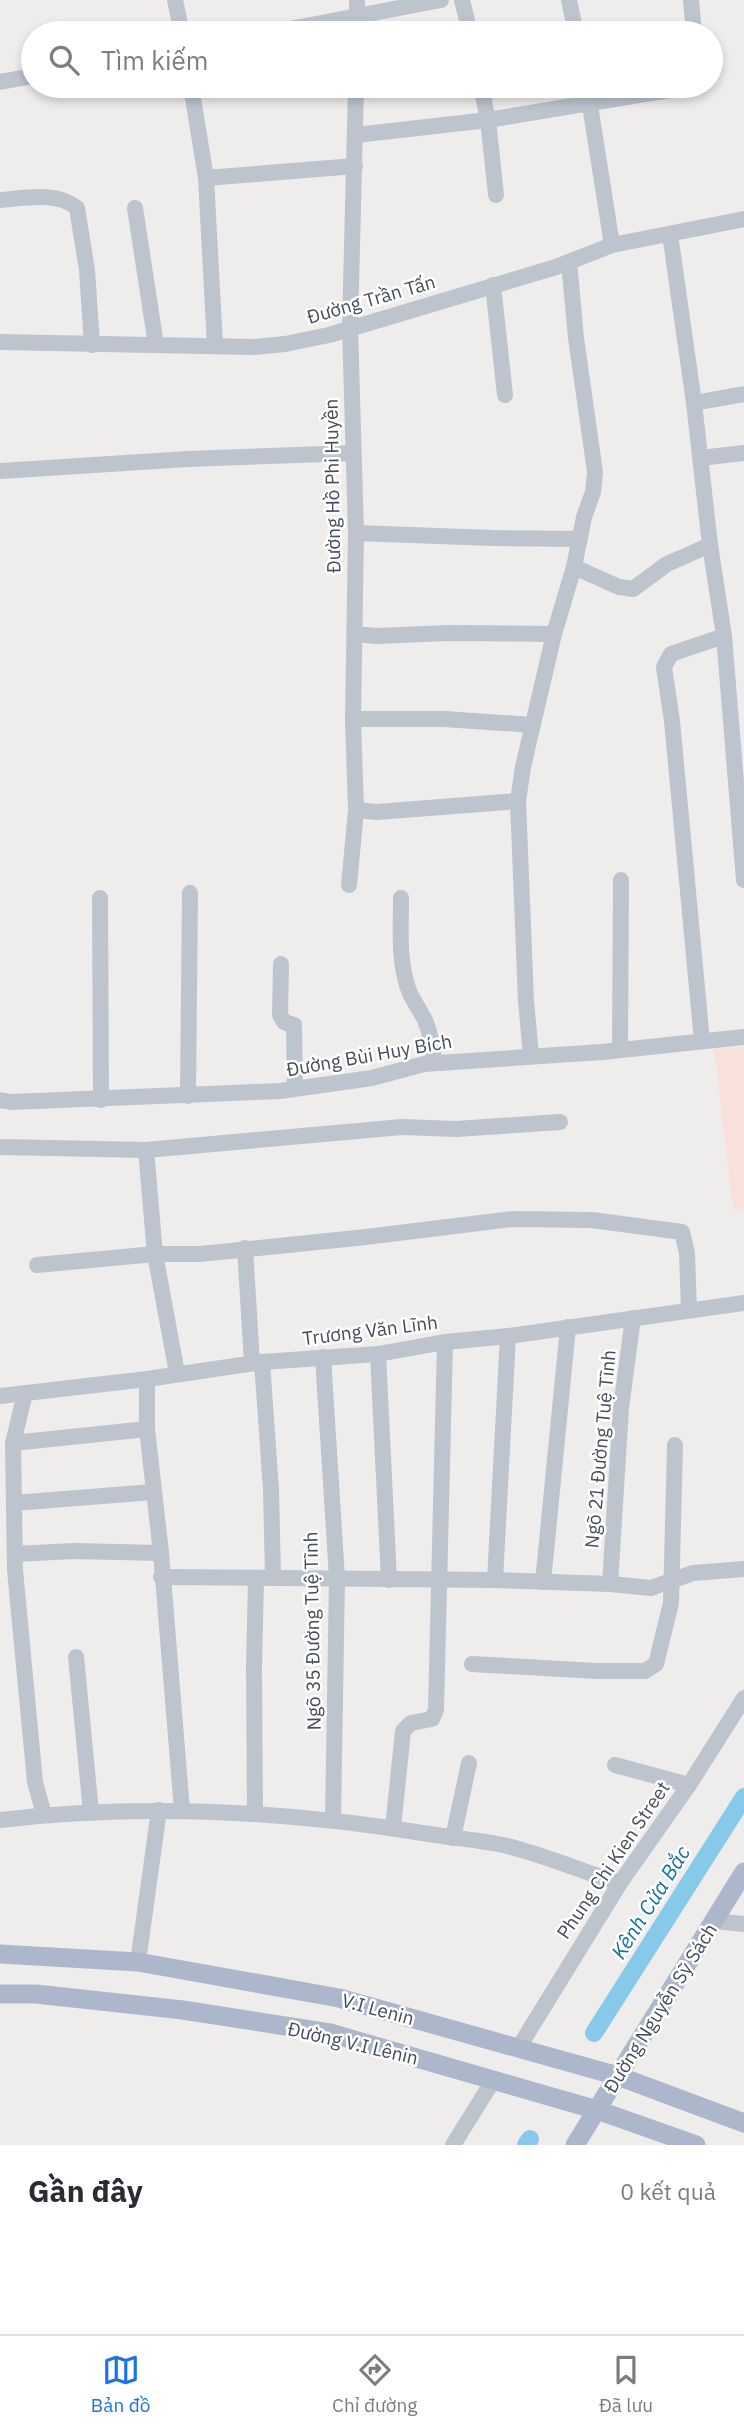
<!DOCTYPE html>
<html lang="vi">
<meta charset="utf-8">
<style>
body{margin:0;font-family:"IBM Plex Sans",sans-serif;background:#f2f2f3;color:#2b2b33}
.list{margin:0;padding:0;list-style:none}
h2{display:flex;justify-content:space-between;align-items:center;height:91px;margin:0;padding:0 28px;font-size:30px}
h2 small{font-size:23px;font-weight:400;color:#7c7c81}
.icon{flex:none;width:38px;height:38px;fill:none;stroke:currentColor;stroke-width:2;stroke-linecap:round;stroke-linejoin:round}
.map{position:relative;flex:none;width:744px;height:2145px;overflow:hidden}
.search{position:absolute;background:#fff;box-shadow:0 4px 10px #0003;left:21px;right:21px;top:21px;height:77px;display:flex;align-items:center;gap:18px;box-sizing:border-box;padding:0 24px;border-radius:38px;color:#7c7c81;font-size:26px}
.sheet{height:189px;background:#fff}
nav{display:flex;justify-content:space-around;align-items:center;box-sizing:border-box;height:98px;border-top:2px solid #e1e1e2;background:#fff;font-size:19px;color:#7c7c81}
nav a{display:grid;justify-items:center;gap:4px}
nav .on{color:#1a73e8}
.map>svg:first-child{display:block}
.medical{fill:#f9e1db}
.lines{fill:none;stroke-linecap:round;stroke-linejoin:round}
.canal{stroke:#87c9e9;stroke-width:18}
.minor{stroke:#bdc4ce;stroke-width:16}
.major{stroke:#acb7cb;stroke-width:19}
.labels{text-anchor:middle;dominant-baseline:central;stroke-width:5;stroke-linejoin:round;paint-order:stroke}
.street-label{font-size:19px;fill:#454d58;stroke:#fff}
.water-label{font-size:21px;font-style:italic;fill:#0f71a1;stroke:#fff}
</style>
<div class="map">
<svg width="744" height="2145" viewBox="0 0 744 2145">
<rect width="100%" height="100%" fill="#efecec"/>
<!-- medical -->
<polygon class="medical" points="744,1047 744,1209 733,1209 714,1048"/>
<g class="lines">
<!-- canal -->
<g class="canal">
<polyline points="594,2033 744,1797"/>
<polyline points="526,2145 530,2139"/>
</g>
<!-- minor -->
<g class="minor">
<polyline points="175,0 182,33"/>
<polyline points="462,0 470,33"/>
<polyline points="569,0 576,33"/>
<polyline points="691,0 694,33"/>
<polyline points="269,33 441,0"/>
<polyline points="357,33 357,0"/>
<polyline points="0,82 33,76"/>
<polyline points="191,86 206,178 215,345"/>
<polyline points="481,86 488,120 496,195"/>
<polyline points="587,86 612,245"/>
<polyline points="356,135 488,120 694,86"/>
<polyline points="206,178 355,166"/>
<path d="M0 200C24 198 57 191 77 208L87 270 92 345"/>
<polyline points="135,208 156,345"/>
<polyline points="670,234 694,403 710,545 724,636 744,880"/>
<polyline points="493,285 505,395"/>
<polyline points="0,342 254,347 285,344 329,335 556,267 612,245 744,219"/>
<polyline points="694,403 744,394"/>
<polyline points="700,458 744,453"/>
<polyline points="0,471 188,459 353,453"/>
<polyline points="356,533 493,538 580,539"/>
<polyline points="574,567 619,587 633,589 667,564 710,545"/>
<polyline points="355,634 376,636 449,633 554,634"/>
<polyline points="353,719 444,719 533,725"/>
<polyline points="356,810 377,812 518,801"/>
<polyline points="349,885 356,810 353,719 356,533 350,327 356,86"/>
<polyline points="100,898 101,1100"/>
<path d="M401 898C401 929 398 961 409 991 413 1001 420 1010 425 1020 431 1034 433 1048 434 1063"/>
<polyline points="281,964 280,1015 284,1022 294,1025 295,1088"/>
<polyline points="702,1041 672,721 664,667 671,654 724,636"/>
<polyline points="620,1050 621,880"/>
<polyline points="531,1056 526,1001 518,801 523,767 554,634 574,567 584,517 593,492 595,472 576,338 569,262"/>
<polyline points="188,1096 190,893"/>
<polyline points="0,1100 11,1102 280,1091 372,1078 424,1064 602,1052 744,1037"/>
<polyline points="0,1147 146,1150 402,1127 456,1129 560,1122"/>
<polyline points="146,1150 155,1254 177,1373"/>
<polyline points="245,1248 252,1363"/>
<polyline points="37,1265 155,1254 200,1254 366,1237 512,1219 592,1220 682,1232 687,1253 689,1310"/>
<polyline points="378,1354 389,1580"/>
<polyline points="323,1357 337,1578 333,1820"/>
<polyline points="262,1362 271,1490 273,1578"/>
<polyline points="147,1379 147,1429 161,1553 182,1810"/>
<polyline points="25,1393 13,1443 15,1570 35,1782 44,1815"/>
<polyline points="0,1396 147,1379 262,1362 378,1354 445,1342 508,1336 744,1303"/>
<polyline points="13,1443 147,1429"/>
<polyline points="14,1503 153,1492"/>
<polyline points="15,1554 74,1551 161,1553"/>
<polyline points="161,1577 495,1580 610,1584 651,1588 693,1573 744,1569"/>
<polyline points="495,1580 508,1336"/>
<polyline points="543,1582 568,1327"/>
<polyline points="610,1584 621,1408 633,1318"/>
<polyline points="76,1657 91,1812"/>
<polyline points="472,1664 597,1671 645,1671 656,1664 671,1603 675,1445"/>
<polyline points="615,1765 689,1785"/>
<polyline points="255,1814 254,1667 256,1579"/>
<path d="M0 1820C144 1803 287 1811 429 1834 454 1838 479 1840 503 1845 543 1854 580 1871 620 1883"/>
<polyline points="393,1828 403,1731 411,1723 432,1719 436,1710 445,1342"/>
<polyline points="453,1838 469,1763"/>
<polyline points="714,1921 744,1924"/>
<polyline points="138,1962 159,1810"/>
<polyline points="519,2047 620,1883 689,1785 744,1698"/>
<polyline points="453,2145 494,2079"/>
</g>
<!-- major -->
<g class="major">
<polyline points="0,1954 138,1962 339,1998 618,2076 744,2123"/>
<polyline points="0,1994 36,1994 183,2010 330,2033 597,2110 696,2145"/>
<polyline points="575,2145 744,1872"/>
</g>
</g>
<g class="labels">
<!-- street labels -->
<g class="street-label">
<text transform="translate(371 299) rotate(-16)">Đường Trần Tấn</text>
<text transform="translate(332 486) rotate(-91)">Đường Hồ Phi Huyền</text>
<text transform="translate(369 1055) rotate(-10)">Đường Bùi Huy Bích</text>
<text transform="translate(370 1330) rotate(-7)">Trương Văn Lĩnh</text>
<text transform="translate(600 1449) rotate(-85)">Ngõ 21 Đường Tuệ Tĩnh</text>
<text transform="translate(312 1631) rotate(-91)">Ngõ 35 Đường Tuệ Tĩnh</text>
<text transform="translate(613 1860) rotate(-56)">Phung Chi Kien Street</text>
<text transform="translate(660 2008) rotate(-58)">Đường Nguyễn Sỹ Sách</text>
<text transform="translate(378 2009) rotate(15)">V.I Lenin</text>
<text transform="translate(353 2043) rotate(13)">Đường V.I Lênin</text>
</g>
<!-- water labels -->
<g class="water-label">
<text transform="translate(650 1902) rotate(-58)">Kênh Cửa Bắc</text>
</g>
</g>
</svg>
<div class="search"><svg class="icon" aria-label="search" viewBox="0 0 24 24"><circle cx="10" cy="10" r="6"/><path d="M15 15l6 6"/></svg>Tìm kiếm</div>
</div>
<section class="sheet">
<h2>Gần đây<small>0 kết quả</small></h2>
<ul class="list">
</ul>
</section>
<nav>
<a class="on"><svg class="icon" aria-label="map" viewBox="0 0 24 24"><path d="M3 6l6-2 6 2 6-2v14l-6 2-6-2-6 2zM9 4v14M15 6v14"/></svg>Bản đồ</a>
<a><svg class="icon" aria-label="directions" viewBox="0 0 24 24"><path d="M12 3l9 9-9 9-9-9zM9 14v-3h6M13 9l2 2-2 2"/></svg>Chỉ đường</a>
<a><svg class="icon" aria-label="saved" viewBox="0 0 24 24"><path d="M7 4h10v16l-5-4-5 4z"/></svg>Đã lưu</a>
</nav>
